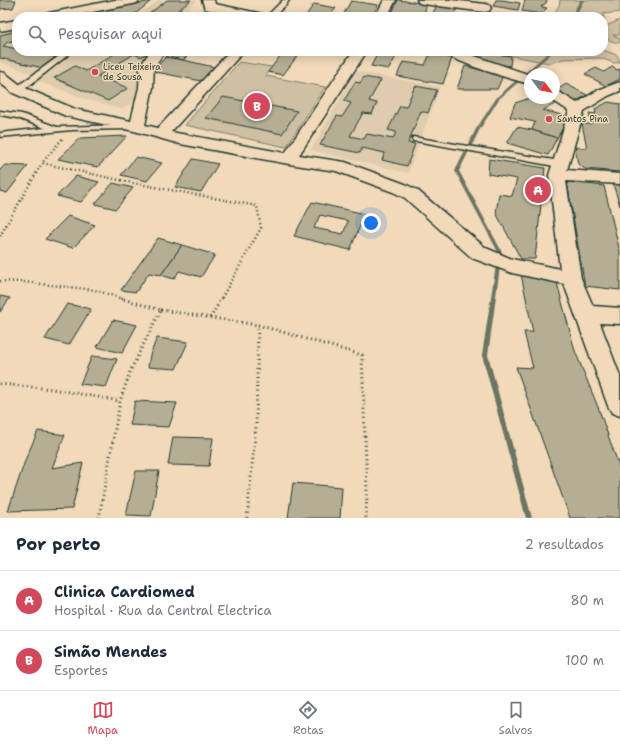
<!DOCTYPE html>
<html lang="pt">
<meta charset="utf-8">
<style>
body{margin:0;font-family:"Shantell Sans",sans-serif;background:#f2f2f3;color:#1f2937}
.compass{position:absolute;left:524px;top:68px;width:36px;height:36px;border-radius:50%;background:#fff;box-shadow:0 2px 10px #0003;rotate:122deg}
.you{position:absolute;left:371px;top:223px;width:14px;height:14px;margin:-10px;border:3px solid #fff;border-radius:50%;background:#1a73e8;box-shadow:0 0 0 6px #1a73e833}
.badge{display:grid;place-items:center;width:26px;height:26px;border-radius:50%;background:#d1495b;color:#fff;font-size:13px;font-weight:700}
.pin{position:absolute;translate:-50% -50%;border:2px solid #fff;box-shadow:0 1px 4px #0006}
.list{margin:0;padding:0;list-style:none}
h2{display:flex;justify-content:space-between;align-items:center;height:52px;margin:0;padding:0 16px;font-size:17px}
h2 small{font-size:13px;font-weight:400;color:#747a83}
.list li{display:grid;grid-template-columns:26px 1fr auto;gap:12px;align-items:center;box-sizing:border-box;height:60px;padding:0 16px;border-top:1px solid #e0e1e3}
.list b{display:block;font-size:15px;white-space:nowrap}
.list p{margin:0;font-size:13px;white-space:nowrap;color:#747a83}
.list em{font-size:13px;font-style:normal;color:#747a83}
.icon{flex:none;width:22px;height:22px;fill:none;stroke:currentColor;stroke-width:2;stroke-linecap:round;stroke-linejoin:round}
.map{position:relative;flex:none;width:620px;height:518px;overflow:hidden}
.search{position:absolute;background:#fff;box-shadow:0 2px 10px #0003;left:12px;right:12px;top:12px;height:44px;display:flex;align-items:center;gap:10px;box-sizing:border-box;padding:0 14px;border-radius:16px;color:#747a83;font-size:15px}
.sheet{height:172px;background:#fff}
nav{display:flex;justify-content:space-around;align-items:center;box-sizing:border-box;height:56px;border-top:1px solid #e0e1e3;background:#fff;font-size:11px;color:#747a83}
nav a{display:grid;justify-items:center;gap:2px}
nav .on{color:#d1495b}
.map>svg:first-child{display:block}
.built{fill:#dfccae}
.green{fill:#cfc0a3;stroke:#777e6c}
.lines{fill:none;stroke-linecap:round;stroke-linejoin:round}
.stream{fill:#6b7564;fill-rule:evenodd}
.building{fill:#b6ae94;stroke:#1f3d34;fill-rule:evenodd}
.lane-casing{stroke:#1f3d34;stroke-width:3}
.street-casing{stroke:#1f3d34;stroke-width:3}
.path-far1{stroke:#1f3d34;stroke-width:2.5;stroke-dasharray:1 3;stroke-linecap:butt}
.path{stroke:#1f3d34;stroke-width:3;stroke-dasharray:1 3.5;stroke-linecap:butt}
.lane{fill:#f1d9b9;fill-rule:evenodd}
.street{fill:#f1d9b9;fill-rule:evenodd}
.poi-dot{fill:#d1495b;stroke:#f1d9b9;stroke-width:1.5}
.labels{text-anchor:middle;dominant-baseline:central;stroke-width:3;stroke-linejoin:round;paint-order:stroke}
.far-poi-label{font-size:9px;fill:#1f3d34;stroke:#f1d9b9;text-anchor:start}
</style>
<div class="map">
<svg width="620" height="518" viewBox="0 0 620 518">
<rect width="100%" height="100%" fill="#f1d9b9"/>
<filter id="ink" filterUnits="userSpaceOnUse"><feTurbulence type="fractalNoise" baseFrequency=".025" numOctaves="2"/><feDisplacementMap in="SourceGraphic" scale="8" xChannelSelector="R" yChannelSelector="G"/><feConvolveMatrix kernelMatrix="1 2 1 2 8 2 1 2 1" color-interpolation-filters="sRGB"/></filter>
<g filter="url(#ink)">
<!-- built -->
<g class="built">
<polygon points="159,0 197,0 180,16 180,17 136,17"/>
<polygon points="17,26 17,51 69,51 36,75 0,62 0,30"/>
<polygon points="78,51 153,51 142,63 138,99 122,109 88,100 38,81"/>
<polygon points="356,71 440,87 408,173 311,150"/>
</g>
<!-- green -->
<g class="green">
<polygon points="560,0 620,0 620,12 603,14 606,26 620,20 620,35 613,35 620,39 620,42 618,43 603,38 603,17 552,17 559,6"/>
<polygon points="603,50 617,55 620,62 614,63 600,58 563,59 549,63 502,54 496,51 603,51"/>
<polygon points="239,62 272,67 266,76 325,87 286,147 185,125"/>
</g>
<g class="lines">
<!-- stream -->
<g class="stream">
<polygon points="580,0 584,0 575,17 571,17"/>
<polygon points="550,51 554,51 499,99 480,129 459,171 502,252 488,355 532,518 526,518 482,355 498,252 455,171 476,129 497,97"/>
</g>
</g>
<!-- building -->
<g class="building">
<polygon points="0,0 16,0 13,8 0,9"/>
<polygon points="167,0 191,0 170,17 145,17"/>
<polygon points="398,0 427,4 424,14 417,13 415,17 390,17"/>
<polygon points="496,0 502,0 520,3 518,10 493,6"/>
<polygon points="525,0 547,0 546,3 541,7 547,8 541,14 522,11"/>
<polygon points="151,1 134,15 123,17 72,17"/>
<polygon points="351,1 378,5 372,17 342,17"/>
<polygon points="314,4 336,8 329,17 305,17"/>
<polygon points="437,5 457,8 454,17 431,17"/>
<polygon points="490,13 512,16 488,17"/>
<polygon points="17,31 17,40 8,42 3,46 17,49 17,51 27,51 56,57 43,68 0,58 0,35"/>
<polygon points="119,51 151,51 141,57 134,54 98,76 128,88 108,101 54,78 75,66 86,71"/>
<polygon points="172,51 193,51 183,60 166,57"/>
<polygon points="284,51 301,51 283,75 268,72"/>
<polygon points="379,51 398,53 389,69 371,66"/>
<polygon points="480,52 511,56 510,66 490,63 478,58"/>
<polygon points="430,54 452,58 443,84 397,76 403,62 425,65"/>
<polygon points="166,57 183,60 214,67 201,81 156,72 156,67"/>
<polygon points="465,66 503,76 497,89 457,89"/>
<polygon points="612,67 617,70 620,69 620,79 606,86 585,74 596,68 604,72"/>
<polygon points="364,77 381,80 369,101 377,103 372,114 363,113 350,136 364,139 367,134 393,139 396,132 388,130 400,106 406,107 415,86 437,90 428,113 421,111 408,143 415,144 407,166 382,160 385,153 362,148 360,153 320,145 337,116 342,117 351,103 344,101 355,82 360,83"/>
<polygon points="566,84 587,95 575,102 554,92"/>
<polygon points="223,97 297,111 282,134 206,118"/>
<polygon points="530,98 548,98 557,103 543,110 569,117 557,138 532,130 535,122 510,117 515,103"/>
<polygon points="608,102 620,104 620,172 585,169 578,164 575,147 587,148 582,124 591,124 589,113 596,114 595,109"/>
<polygon points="517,127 532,130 557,138 548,155 507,143"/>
<polygon points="127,136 98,167 58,159 80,138"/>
<polygon points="136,157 162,163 147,181 121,175"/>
<polygon points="193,159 218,164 201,192 175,187"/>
<polygon points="489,159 545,168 535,259 521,259 496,213 499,194 512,196 517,179 488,174"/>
<polygon points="5,165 28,166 7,193 0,191 0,170"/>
<polygon points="76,176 99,182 81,202 57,196"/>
<polygon points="567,182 604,186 620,252 620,290 585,286"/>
<polygon points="113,183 133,188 116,209 95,204"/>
<polygon points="613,184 620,184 620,206"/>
<path d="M312 202 365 214 350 250 294 236ZM320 215 348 221 343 234 314 228Z"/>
<polygon points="68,216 95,225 73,248 45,239"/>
<polygon points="158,238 182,245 161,275 149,273 136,292 121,290"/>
<polygon points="182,245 215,255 201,277 179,271 174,279 161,275"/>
<polygon points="521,274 556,279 575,351 598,407 620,469 620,518 570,518 516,367 533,368 524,332 533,332"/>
<polygon points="0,296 10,298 0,312"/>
<polygon points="67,304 91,309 69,345 45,339"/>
<polygon points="113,320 137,325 122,353 97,347"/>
<polygon points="157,338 188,342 176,369 148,367 150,355"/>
<polygon points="92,356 117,359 106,387 80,384"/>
<polygon points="135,401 177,403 169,427 130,425"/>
<polygon points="38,431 65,435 52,468 83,463 72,509 8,511 26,458"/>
<polygon points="173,437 213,438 209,466 168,465"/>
<polygon points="136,471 159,471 151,516 126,515"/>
<polygon points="293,483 342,487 340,518 288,518"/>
</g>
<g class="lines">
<!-- lane casing -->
<g class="lane-casing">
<g id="lane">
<polygon points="283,0 289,0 286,5 273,17 266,17"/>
<polygon points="66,51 73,51 21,92 15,92 15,88"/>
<polygon points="0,111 22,114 57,127 129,125 133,127 129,129 72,130 0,137 0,133 45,128 17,118 0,115"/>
<polygon points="413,137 560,161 564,164 560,167 416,141 413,141 412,139"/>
</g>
</g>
<!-- street casing -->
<g class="street-casing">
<g id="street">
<polygon points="115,0 139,0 137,3 133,4 67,17 43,17 45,14 49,13"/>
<polygon points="202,0 214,0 215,4 263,14 265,17 242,17 205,9"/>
<polygon points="384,0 396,0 387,17 375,17"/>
<polygon points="417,0 451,0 485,4 489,5 491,8 489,11 485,12 423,4 419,3"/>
<polygon points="17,20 17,28 0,31 0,23"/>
<polygon points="150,51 165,51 154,67 153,87 145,125 158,128 230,51 244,51 171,132 285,153 353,51 367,51 299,155 345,162 405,184 417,190 486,248 512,259 560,269 549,175 569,111 549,98 554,98 554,91 559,92 577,103 598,90 620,82 620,91 608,96 584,111 567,170 620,174 620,184 566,181 581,278 593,306 620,308 620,324 600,323 620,376 620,416 612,413 608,406 564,284 512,273 472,258 405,198 393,192 336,171 289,164 180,144 134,131 66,116 13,93 0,83 0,72 5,73 23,87 75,109 131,121 139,87 140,67"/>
<path d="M442 51H460L530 75V84C516 81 448 60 442 51Z"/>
</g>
</g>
<!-- path-far1 -->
<g class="path-far1">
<polyline points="62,139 42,163 133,183 257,206 261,228 221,299"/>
<polyline points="0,236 42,163"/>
<polyline points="0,281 24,282 95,290 123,299"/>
</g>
<!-- path -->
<g class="path">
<polyline points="161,310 258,325"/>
<polyline points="210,318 222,298"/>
<polyline points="0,384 52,389 120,401"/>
<polyline points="99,518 120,401 131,369 161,310 120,298"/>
<polyline points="247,518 256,426 258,325 362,355 367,491 366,518"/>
</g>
<!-- lane -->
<use href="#lane" class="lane"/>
<!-- street -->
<use href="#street" class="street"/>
</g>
</g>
<!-- markers -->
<g class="poi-dot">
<circle cx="95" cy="72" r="4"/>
<circle cx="549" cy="119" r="4"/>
</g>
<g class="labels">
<!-- far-poi labels -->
<g class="far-poi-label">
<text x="103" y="67">Liceu Teixeira<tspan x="103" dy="10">de Sousa</tspan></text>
<text x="557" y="119">Santos Pina</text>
</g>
</g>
</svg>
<svg class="compass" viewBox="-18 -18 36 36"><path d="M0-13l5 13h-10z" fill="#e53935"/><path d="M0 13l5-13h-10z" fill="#747a83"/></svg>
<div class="you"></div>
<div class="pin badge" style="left:538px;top:190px">A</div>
<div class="pin badge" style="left:257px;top:106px">B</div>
<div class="search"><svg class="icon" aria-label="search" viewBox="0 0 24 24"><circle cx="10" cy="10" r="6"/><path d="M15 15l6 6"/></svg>Pesquisar aqui</div>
</div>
<section class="sheet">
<h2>Por perto<small>2 resultados</small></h2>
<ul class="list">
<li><span class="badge">A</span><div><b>Clinica Cardiomed</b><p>Hospital · Rua da Central Electrica</p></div><em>80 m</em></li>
<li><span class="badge">B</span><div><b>Simão Mendes</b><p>Esportes</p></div><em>100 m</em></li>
</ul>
</section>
<nav>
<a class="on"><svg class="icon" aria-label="map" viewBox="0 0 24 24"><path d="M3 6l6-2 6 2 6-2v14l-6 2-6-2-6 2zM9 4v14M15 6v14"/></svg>Mapa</a>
<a><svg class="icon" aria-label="directions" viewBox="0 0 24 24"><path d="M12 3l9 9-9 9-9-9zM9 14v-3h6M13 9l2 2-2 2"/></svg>Rotas</a>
<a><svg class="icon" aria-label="saved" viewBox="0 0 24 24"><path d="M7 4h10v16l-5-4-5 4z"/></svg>Salvos</a>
</nav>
